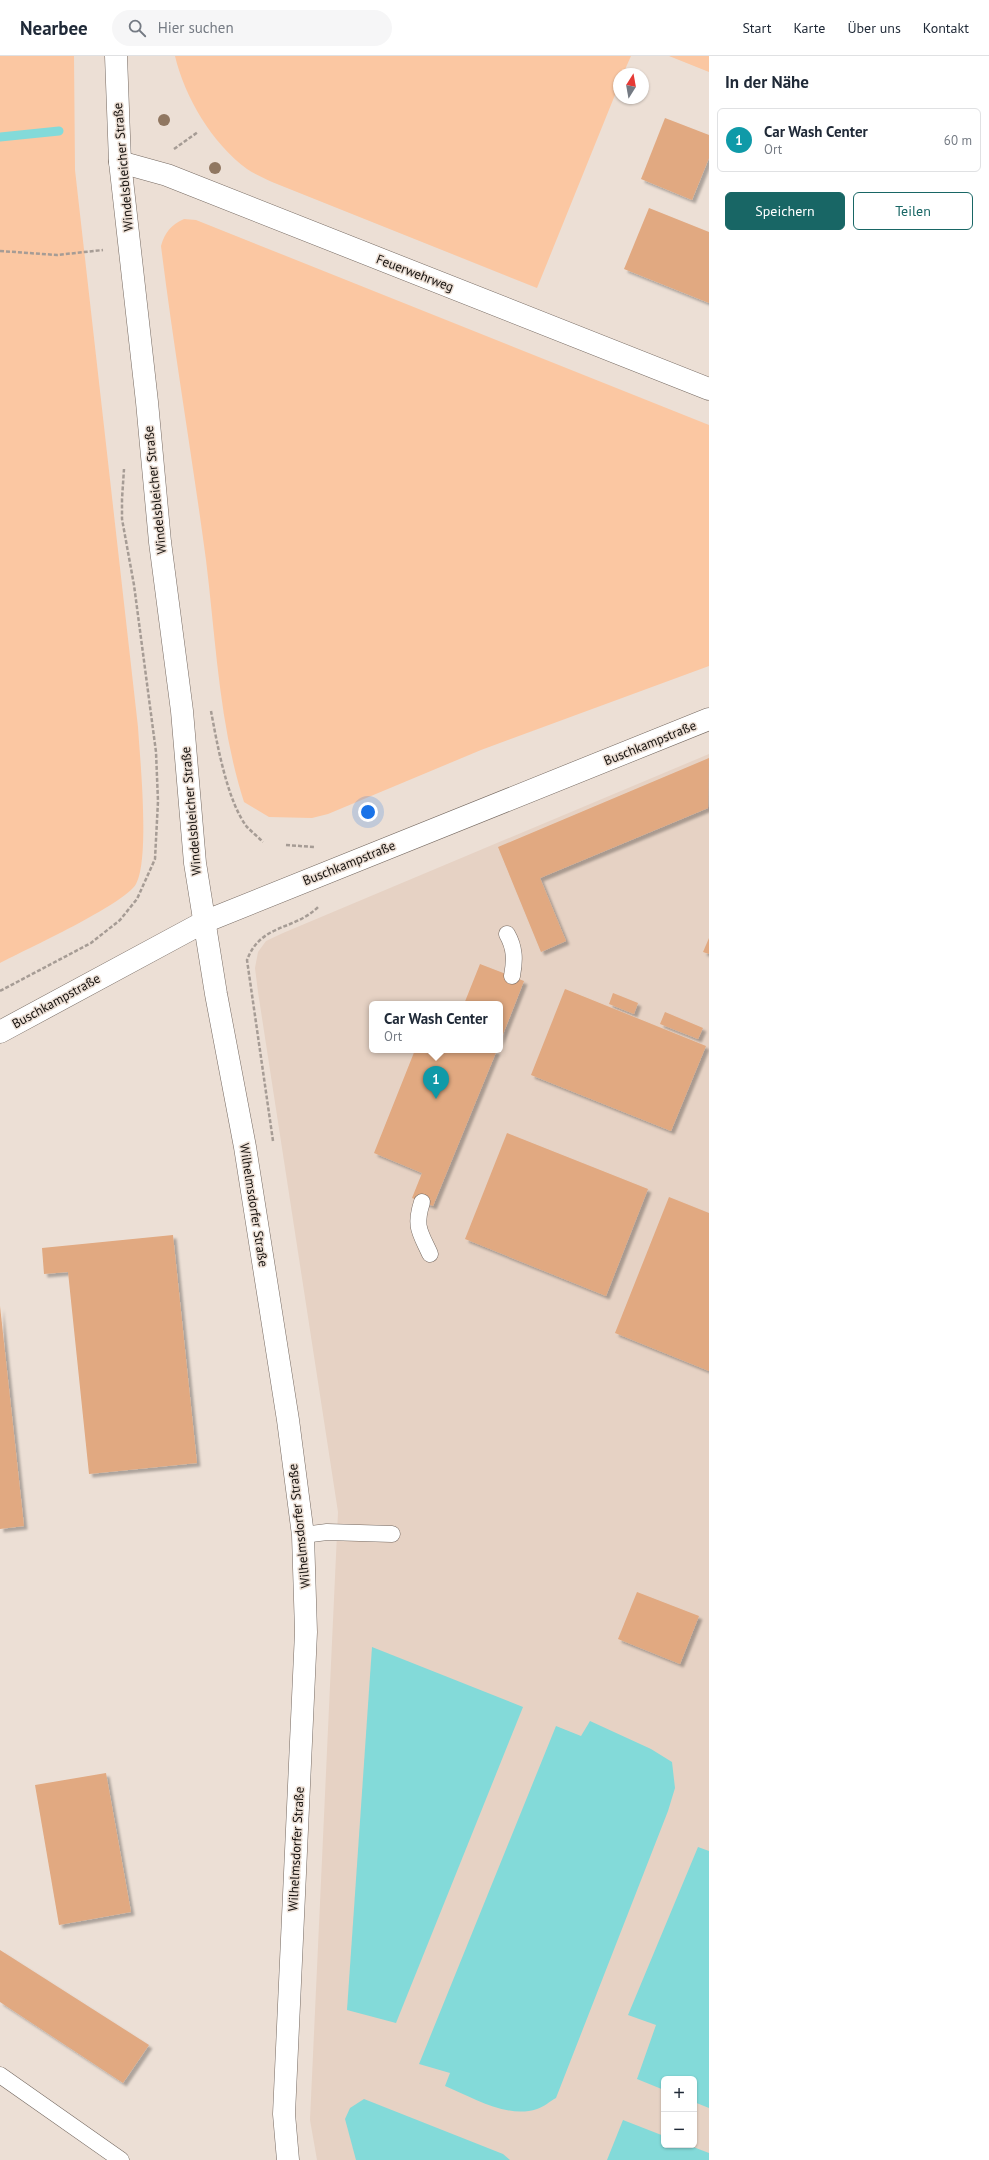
<!DOCTYPE html>
<html lang="de">
<meta charset="utf-8">
<style>
body{margin:0;font-family:"PT Sans",sans-serif;background:#f6f6f7;color:#1f2937}
.controls{position:absolute;right:12px;bottom:12px;display:grid;overflow:hidden;border-radius:6px;box-shadow:0 1px 3px #0004}
.controls button{width:36px;height:36px;display:grid;place-items:center;padding:0;border:0;border-bottom:1px solid #e0e1e3;background:#fff;color:#1f2937;font:20px sans-serif}
.compass{position:absolute;left:613px;top:12px;width:36px;height:36px;border-radius:50%;background:#fff;box-shadow:0 1px 3px #0004;rotate:11deg}
.you{position:absolute;left:368px;top:756px;width:14px;height:14px;margin:-10px;border:3px solid #fff;border-radius:50%;background:#1a73e8;box-shadow:0 0 0 6px #1a73e833}
.badge{display:grid;place-items:center;width:26px;height:26px;border-radius:50%;background:#186665;color:#fff;font-size:13px;font-weight:700}
.pin{position:absolute;translate:-50% -33px;filter:drop-shadow(0 1px 2px #0008)}
.pin::after{content:'';position:absolute;top:21px;width:14px;height:12px;background:inherit;clip-path:polygon(0 0,100% 0,50% 100%)}
.popup{position:absolute;left:369px;top:945px;width:134px;height:52px;box-sizing:border-box;display:grid;place-content:center;border-radius:6px;background:#fff;filter:drop-shadow(0 1px 3px #0005);font-size:13px;white-space:nowrap;color:#747a83}
.popup b{font-size:15px;color:#1f2937}
.popup::after{content:'';position:absolute;left:50%;top:100%;margin-left:-8px;border:8px solid transparent;border-top-color:#fff}
.list{margin:0;padding:0;list-style:none}
h2{display:flex;justify-content:space-between;align-items:center;height:52px;margin:0;padding:0 16px;font-size:17px}
h2 small{font-size:13px;font-weight:400;color:#747a83}
.list li{display:grid;grid-template-columns:26px 1fr auto;gap:12px;align-items:center;box-sizing:border-box;height:64px;margin:0 8px 8px;padding:0 8px;border:1px solid #e0e1e3;border-radius:6px}
.list b{display:block;font-size:15px;white-space:nowrap}
.list p{margin:0;font-size:13px;white-space:nowrap;color:#747a83}
.list em{font-size:13px;font-style:normal;color:#747a83}
.actions{display:flex;gap:8px;padding:12px 16px}
.actions a{flex:1;padding:9px 0;border:1px solid #186665;border-radius:6px;text-align:center;font-size:14px;color:#186665}
.actions .main{background:#186665;color:#fff}
.icon{flex:none;width:22px;height:22px;fill:none;stroke:currentColor;stroke-width:2;stroke-linecap:round;stroke-linejoin:round}
.map{position:relative;flex:none;width:709px;height:2104px;overflow:hidden}
header{display:flex;align-items:center;gap:24px;box-sizing:border-box;height:56px;padding:0 20px;background:#fff;border-bottom:1px solid #e0e1e3}
header strong{font-size:19px}
nav{display:flex;gap:22px;margin-inline-start:auto;font-size:14px}
.search{width:280px;height:36px;background:#f6f6f7;display:flex;align-items:center;gap:10px;box-sizing:border-box;padding:0 14px;border-radius:22px;color:#747a83;font-size:15px}
main{display:flex}
aside{flex:1;background:#fff}
.map>svg:first-child{display:block}
.built{fill:#e6d2c4;fill-rule:evenodd}
.green{fill:#fbc7a2}
.water{fill:#83dad9}
.lines{fill:none;stroke-linecap:round;stroke-linejoin:round}
.stream{stroke:#83dad9;stroke-width:9}
.building{fill:#e1a981;filter:url(#shadow)}
.lane-casing{stroke:#756961;stroke-width:17}
.street-casing{stroke:#756961;stroke-width:23}
.secondary-casing{stroke:#756961;stroke-width:23}
.path{stroke:#a69c95;stroke-width:2.5;stroke-dasharray:4 2;stroke-linecap:butt}
.lane{stroke:#fff;stroke-width:16}
.street{stroke:#fff;stroke-width:22}
.secondary{stroke:#fff;stroke-width:22}
.tree{fill:#907761}
.labels{text-anchor:middle;dominant-baseline:central;stroke-width:3;stroke-linejoin:round;paint-order:stroke}
.street-label{font-size:13px;fill:#130f0c;stroke:#ecdfd5}
</style>
<header>
<strong>Nearbee</strong>
<div class="search"><svg class="icon" aria-label="search" viewBox="0 0 24 24"><circle cx="10" cy="10" r="6"/><path d="M15 15l6 6"/></svg>Hier suchen</div>
<nav><a>Start</a><a>Karte</a><a>Über uns</a><a>Kontakt</a></nav>
</header>
<main>
<div class="map">
<svg width="709" height="2104" viewBox="0 0 709 2104">
<defs>
<filter id="shadow"><feDropShadow dx="3.5" dy="3.5" stdDeviation="1" flood-color="#0004"/></filter>
</defs>
<rect width="100%" height="100%" fill="#ecdfd5"/>
<!-- built -->
<path class="built" d="M709 698V2104H317L310 2064 338 1456 258 936 255 912 258 896 266 885 283 877ZM372 948H500V994H372ZM664 2023H694V2089H664Z"/>
<!-- green -->
<g class="green">
<path d="M0 0H74L75 114 138 671C140 703 150 803 136 828 125 848 25 894 0 907Z"/>
<path d="M175 0H631L623 18H619V29L537 232 272 126C264 122 254 118 247 113 212 87 185 42 175 0Z"/>
<polygon points="669,0 709,0 709,16"/>
<path d="M184 163 196 164 709 369V610L481 694 328 758 312 762 269 761 244 746C219 668 216 585 206 504 192 399 174 295 161 190 165 176 171 169 184 163Z"/>
</g>
<!-- water -->
<g class="water">
<polygon points="372,1591 523,1651 396,1967 347,1954"/>
<path d="M590 1665 651 1693 672 1706 675 1732 668 1755 556 2042C550 2045 544 2051 537 2053 507 2063 472 2041 445 2030L450 2017 419 2008 556 1670 581 1680Z"/>
<polygon points="698,1791 709,1795 709,2052 694,2046 694,2023 664,2023 664,2034 637,2023 656,1969 628,1959"/>
<polygon points="364,2043 503,2098 510,2104 356,2104 345,2063 350,2052"/>
<polygon points="623,2064 664,2080 664,2089 688,2089 709,2097 709,2104 607,2104"/>
</g>
<g class="lines">
<!-- stream -->
<polyline class="stream" points="0,81 59,75"/>
</g>
<!-- building -->
<g class="building">
<polygon points="665,62 709,79 709,102 692,144 641,123"/>
<polygon points="649,152 709,176 709,247 624,213"/>
<polygon points="709,702 708,752 540,822 566,885 541,896 498,791"/>
<polygon points="709,882 709,898 703,896"/>
<polygon points="480,908 524,925 500,986 500,948 464,948"/>
<polygon points="565,933 706,990 671,1075 531,1019"/>
<polygon points="613,937 638,947 634,958 609,948"/>
<polygon points="665,956 703,972 698,983 660,968"/>
<polygon points="415,994 497,994 433,1150 412,1142 422,1117 374,1097"/>
<polygon points="507,1077 648,1133 606,1240 465,1183"/>
<polygon points="669,1141 709,1157 709,1315 615,1277"/>
<polygon points="173,1179 197,1407 89,1418 68,1216 44,1218 42,1192"/>
<polygon points="0,1250 24,1470 0,1473"/>
<polygon points="637,1536 699,1560 680,1608 618,1583"/>
<polygon points="106,1717 131,1856 59,1869 35,1729"/>
<polygon points="0,1894 149,1989 123,2027 0,1946"/>
</g>
<g class="lines">
<!-- lane casing -->
<g class="lane-casing">
<g id="lane">
<path d="M507 878C515 892 515 904 512 920"/>
<path d="M422 1146C414 1171 420 1176 430 1198"/>
<polyline points="303,1479 327,1476 392,1478"/>
<polyline points="0,2019 121,2104"/>
</g>
</g>
<!-- street casing -->
<g class="street-casing">
<polyline id="street" points="120,106 167,119 709,333"/>
</g>
<!-- secondary casing -->
<g class="secondary-casing">
<g id="secondary">
<polyline points="116,0 120,106 147,346 160,486 182,655 195,807 216,938 245,1091 288,1364 303,1479 306,1576 284,2058 288,2104"/>
<polyline points="0,976 204,866 709,663"/>
</g>
</g>
<!-- path -->
<g class="path">
<polyline points="174,93 198,76"/>
<polyline points="0,195 57,199 103,194"/>
<path d="M211 655C217 687 227 745 247 771 252 776 258 781 263 786"/>
<polyline points="286,789 314,791"/>
<polyline points="0,935 91,887 120,864 137,843 155,803 158,745 156,696 134,529 122,463 122,443 124,413"/>
<path d="M273 1085 247 904C261 867 294 875 318 851"/>
</g>
<!-- lane -->
<use href="#lane" class="lane"/>
<!-- street -->
<use href="#street" class="street"/>
<!-- secondary -->
<use href="#secondary" class="secondary"/>
</g>
<!-- trees -->
<g class="tree">
<circle cx="164" cy="64" r="6"/>
<circle cx="215" cy="112" r="6"/>
</g>
<g class="labels">
<!-- street labels -->
<g class="street-label">
<text transform="translate(123 111) rotate(-95)">Windelsbleicher Straße</text>
<text transform="translate(415 217) rotate(21)">Feuerwehrweg</text>
<text transform="translate(155 434) rotate(-96)">Windelsbleicher Straße</text>
<text transform="translate(650 687) rotate(-22)">Buschkampstraße</text>
<text transform="translate(191 755) rotate(-95)">Windelsbleicher Straße</text>
<text transform="translate(349 807) rotate(-22)">Buschkampstraße</text>
<text transform="translate(56 945) rotate(-29)">Buschkampstraße</text>
<text transform="translate(254 1149) rotate(81)">Wilhelmsdorfer Straße</text>
<text transform="translate(299 1470) rotate(-96)">Wilhelmsdorfer Straße</text>
<text transform="translate(296 1793) rotate(-87)">Wilhelmsdorfer Straße</text>
</g>
</g>
</svg>
<div class="controls">
<button>+</button>
<button>−</button>
</div>
<svg class="compass" viewBox="-18 -18 36 36"><path d="M0-13l5 13h-10z" fill="#e53935"/><path d="M0 13l5-13h-10z" fill="#747a83"/></svg>
<div class="you"></div>
<div class="pin badge" style="left:436px;top:1043px;background:#0f9aa8">1</div>
<div class="popup"><b>Car Wash Center</b>Ort</div>
</div>
<aside>
<h2>In der Nähe<small></small></h2>
<ul class="list">
<li><span class="badge" style="background:#0f9aa8">1</span><div><b>Car Wash Center</b><p>Ort</p></div><em>60 m</em></li>
</ul>
<div class="actions"><a class="main">Speichern</a><a>Teilen</a></div>
</aside>
</main>
